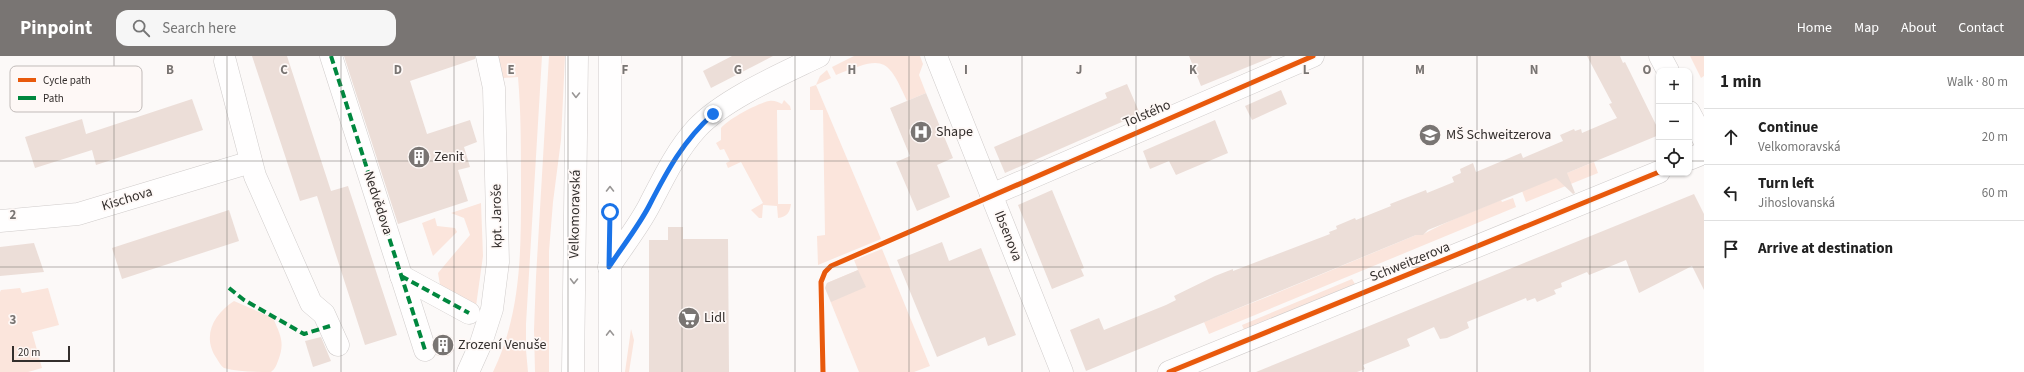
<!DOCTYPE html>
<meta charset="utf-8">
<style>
body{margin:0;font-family:"Source Sans 3",sans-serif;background:#f6f6f6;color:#222}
.controls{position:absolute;right:12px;top:12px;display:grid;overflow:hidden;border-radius:8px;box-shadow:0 1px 3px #0004}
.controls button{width:36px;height:36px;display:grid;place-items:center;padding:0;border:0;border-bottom:1px solid #e0e0e0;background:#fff;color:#222;font:20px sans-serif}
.scale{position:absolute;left:12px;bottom:10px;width:58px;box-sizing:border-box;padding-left:4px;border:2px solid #332e2c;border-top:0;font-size:11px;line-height:14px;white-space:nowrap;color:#332e2c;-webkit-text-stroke:3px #fef8f6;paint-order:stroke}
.stop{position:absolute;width:12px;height:12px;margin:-9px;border:3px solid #1a73e8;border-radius:50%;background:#fff}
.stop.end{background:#1a73e8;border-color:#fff;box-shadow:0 1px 4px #0008}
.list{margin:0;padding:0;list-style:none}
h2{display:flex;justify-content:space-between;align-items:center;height:52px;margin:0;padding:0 16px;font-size:17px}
h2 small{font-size:13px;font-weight:400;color:#767676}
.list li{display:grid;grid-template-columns:26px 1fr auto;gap:12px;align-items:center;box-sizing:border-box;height:56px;padding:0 16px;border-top:1px solid #e0e0e0}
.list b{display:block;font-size:15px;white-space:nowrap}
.list p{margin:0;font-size:13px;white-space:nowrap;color:#767676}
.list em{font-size:13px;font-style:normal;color:#767676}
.icon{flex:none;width:22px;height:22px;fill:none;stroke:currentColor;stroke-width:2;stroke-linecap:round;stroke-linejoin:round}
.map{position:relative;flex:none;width:1704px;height:316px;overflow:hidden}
header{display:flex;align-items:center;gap:24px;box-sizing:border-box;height:56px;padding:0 20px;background:#797573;color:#fff}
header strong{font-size:19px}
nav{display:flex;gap:22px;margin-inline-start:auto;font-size:14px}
.search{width:280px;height:36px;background:#f6f6f6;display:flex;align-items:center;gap:10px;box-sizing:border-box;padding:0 14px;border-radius:12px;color:#767676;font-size:15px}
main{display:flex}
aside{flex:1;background:#fff}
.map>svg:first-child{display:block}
.green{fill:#fbe5dc}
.building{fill:#ecded8}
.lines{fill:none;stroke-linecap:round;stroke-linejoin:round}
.minor-casing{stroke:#d0cccb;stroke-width:23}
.major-casing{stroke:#d0cccb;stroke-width:23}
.minor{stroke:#fffefe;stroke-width:22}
.major{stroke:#fffefe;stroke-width:22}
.quiet{stroke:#00873e;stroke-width:4;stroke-dasharray:8 4;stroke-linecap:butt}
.cycleway-casing{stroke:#fef8f6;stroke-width:8}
.cycleway{stroke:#e8590c;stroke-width:5}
.oneway{stroke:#999695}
.route{stroke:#1a73e8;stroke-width:5}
.grid{fill:none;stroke:#797573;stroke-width:1;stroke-opacity:0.55}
.labels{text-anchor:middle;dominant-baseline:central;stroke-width:3.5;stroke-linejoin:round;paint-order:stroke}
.street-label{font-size:14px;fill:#332e2c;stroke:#fef8f6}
.poi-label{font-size:14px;fill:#332e2c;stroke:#fef8f6;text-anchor:start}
.key{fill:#fef8f6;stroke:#c1bbb9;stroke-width:1}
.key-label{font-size:11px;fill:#332e2c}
.grid-label{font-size:13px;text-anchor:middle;font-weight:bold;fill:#797573;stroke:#fef8f6;stroke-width:3.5;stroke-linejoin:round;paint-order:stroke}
</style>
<header>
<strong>Pinpoint</strong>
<div class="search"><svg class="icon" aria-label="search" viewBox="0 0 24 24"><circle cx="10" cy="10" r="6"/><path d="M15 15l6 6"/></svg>Search here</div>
<nav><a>Home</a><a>Map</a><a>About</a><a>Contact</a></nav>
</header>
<main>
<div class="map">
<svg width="1704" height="316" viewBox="0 0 1704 316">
<rect width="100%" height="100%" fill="#fcf9f8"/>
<!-- green -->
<g class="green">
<path d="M498 0H542L526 268V294L528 316H493C522 256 521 192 521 128 521 92 521 56 518 21L503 22Z"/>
<polygon points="549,0 565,0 561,84 553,146 549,195 549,316 535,316 534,274 536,221"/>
<path d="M854 0H920L923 8 919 19 926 37 907 45C887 0 883 0 836 19L832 11Z"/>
<polygon points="1690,0 1704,0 1704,20 1701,22"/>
<polygon points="827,14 831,22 816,29 881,183 818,209 817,180 825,179 823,54 810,54 810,31 816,29 820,20"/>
<path d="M784 44 790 50 791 54H777L778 148H791C790 156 787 161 778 162L777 150 763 149 762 162H759L751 154 763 147 741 106 728 112 726 107 730 105 724 93 720 94 716 87 721 84V72C728 63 758 47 769 45 774 44 778 46 782 48Z"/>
<polygon points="1594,106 1598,117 1526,146 1522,135"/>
<path d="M1513 142 1516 151 1209 278 1204 266 1267 241 1416 179H1422C1446 165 1474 155 1501 144L1502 146Z"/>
<polygon points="481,147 483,200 476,250 441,235 438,217 470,179 464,162 451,157"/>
<polygon points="435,162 437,170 455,172 457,176 433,200 422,167"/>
<polygon points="882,193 930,310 914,316 859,316 825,232 827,227 858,214 854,204"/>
<polygon points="1352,223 1355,228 1244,274 1242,269"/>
<polygon points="20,232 22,237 48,232 59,269 32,276 42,312 28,316 0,316 0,236 1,234"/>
<path d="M234 245 273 262C281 280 285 287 278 305 276 310 275 313 271 316 256 316 238 316 224 312 221 310 219 306 217 303 201 280 214 258 234 245Z"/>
<polygon points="631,273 634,284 629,316 625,316"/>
</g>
<!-- building -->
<g class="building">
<polygon points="252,0 287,0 331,135 348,130 397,279 365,289 317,140 300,145"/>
<polygon points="344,0 475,0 475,3 410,25 427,78 470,64 477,86 464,91 470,111 458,114 468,145 398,168"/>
<polygon points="732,0 773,0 711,32 703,15"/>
<polygon points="1189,0 1271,0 1272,1 1201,30"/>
<polygon points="1587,0 1620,0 1623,7 1625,6 1630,16 1659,75 1659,79 1567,117 1575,137 1573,138 1556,122 1428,174 1423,179 1416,179 1086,315 1070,274 1099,262 1104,274 1166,249 1176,244 1174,240 1215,220 1233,213 1233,215 1330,178 1329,176 1337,173 1336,170 1355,162 1356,164 1391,150 1390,148 1426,134 1427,137 1454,126 1452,121 1461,117 1460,113 1473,107 1476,116 1521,97 1523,102 1563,85 1560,79 1574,73 1575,75 1581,73 1582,77 1617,62 1609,48 1612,47"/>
<polygon points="1127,28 1140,58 1005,117 994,91 1107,42 1105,37"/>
<polygon points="1281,34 1287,48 1252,64 1245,50"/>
<polygon points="926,37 953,102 937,109 950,141 917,155 896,106 910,100 890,52"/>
<polygon points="192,43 203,74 96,109 92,94 35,112 25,81 82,63 86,78"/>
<polygon points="1215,64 1228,97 1176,119 1169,105 1150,113 1143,95"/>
<polygon points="1052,134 1084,212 1081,213 1084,220 1052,233 1018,149"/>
<polygon points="1694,138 1704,158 1704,234 1692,210 1639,237 1626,204 1589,219 1587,216 1561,227 1562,231 1554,234 1556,238 1537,246 1535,242 1527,245 1526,242 1467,266 1469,272 1447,282 1440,283 1434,271 1407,283 1410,290 1363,309 1365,313 1357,316 1256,316"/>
<polygon points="229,154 239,185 122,223 112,192"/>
<polygon points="668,171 683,171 683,183 728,183 729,316 649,316 649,184 668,184"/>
<polygon points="942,186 949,205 981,192 1016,279 988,290 985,281 937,301 897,204"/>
<polygon points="34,187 44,216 0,220 0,191"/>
<polygon points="858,214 866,231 831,246 825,232 827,227"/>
<polygon points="440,278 449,280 454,286 454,294 448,300 439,300 436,299 437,291 434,282"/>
<polygon points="321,281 331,305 313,311 305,285"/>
</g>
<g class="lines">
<!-- minor casing -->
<g class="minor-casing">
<g id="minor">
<polyline points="331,0 425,294"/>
<polyline points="936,0 1062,316"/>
<polyline points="1660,0 1668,15"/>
<polyline points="225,5 255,120 311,247 324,258 338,289"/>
<polyline points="1689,56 1704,84"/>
<polyline points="1689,103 1704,97"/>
<polyline points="991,139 1313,0"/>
<polyline points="0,165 78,158 251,106"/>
<path d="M609 211C622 191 638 171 649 150 663 123 676 95 697 72 724 43 782 18 819 0"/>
<polyline points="401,220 469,257"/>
<polyline points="468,316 481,287 492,253 498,206 494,32 487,0"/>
<polyline points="1169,316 1659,116"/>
</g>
</g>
<!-- major casing -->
<g class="major-casing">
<g id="major">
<polyline points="573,316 577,0"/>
<polyline points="610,316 610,0"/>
</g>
</g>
<!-- minor -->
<use href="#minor" class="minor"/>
<!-- major -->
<use href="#major" class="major"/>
<!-- quiet -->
<g class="quiet">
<polyline points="331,0 425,294"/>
<polyline points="401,220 469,257"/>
<polyline points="229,232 244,244 304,278 330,270"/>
</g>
<!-- cycleway casing -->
<g class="cycleway-casing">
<g id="cycleway">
<polyline points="823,316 821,226 825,216 831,210 1313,0"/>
<polyline points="1169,316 1659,116"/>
</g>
</g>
<!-- cycleway -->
<use href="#cycleway" class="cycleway"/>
</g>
<!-- one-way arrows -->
<defs><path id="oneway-chevron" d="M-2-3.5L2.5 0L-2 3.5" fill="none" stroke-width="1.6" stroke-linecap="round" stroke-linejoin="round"/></defs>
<g class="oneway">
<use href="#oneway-chevron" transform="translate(576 39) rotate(91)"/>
<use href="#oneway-chevron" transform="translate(610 133) rotate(-90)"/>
<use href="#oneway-chevron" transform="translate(574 225) rotate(91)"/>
<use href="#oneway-chevron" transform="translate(610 277) rotate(-91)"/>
</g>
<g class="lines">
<!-- route -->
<path class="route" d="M610 156 609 211C622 191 638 171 649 150 667 115 683 85 713 58"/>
</g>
<!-- grid -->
<path class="grid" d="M114 0V316M227 0V316M341 0V316M454 0V316M568 0V316M682 0V316M795 0V316M909 0V316M1022 0V316M1136 0V316M1250 0V316M1363 0V316M1477 0V316M1590 0V316M0 105H1659M1689 105H1704M0 211H1704"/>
<!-- icons -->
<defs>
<g id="hospital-disc" transform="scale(1.15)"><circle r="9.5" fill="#797573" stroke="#fef8f6"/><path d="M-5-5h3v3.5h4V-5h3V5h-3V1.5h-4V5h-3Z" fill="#fff"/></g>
<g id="school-disc" transform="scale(1.15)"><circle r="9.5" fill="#797573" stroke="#fef8f6"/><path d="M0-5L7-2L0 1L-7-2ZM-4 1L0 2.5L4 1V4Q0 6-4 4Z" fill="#fff"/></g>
<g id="building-disc" transform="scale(1.15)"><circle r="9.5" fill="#797573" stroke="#fef8f6"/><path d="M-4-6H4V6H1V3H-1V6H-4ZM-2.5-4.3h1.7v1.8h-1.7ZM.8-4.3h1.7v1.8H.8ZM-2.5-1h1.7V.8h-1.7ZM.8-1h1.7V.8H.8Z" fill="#fff"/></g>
<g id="supermarket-disc" transform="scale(1.15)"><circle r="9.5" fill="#797573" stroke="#fef8f6"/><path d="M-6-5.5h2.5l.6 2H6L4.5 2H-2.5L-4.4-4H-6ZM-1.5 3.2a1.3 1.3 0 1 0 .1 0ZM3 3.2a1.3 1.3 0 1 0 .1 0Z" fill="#fff"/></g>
</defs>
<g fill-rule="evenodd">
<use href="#hospital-disc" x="921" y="76"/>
<use href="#school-disc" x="1430" y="79"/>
<use href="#building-disc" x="419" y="101"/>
<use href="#supermarket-disc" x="689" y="262"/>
<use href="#building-disc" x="443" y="289"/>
</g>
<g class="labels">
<!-- street labels -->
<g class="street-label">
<text transform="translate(1147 58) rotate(-23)">Tolstého</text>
<text transform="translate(127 143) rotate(-17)">Kischova</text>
<text transform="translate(378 147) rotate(72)">Nedvědova</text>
<text transform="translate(575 158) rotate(-89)">Velkomoravská</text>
<text transform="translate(497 160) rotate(-91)">kpt. Jaroše</text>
<text transform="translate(1008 180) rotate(68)">Ibsenova</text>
<text transform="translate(1410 206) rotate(-22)">Schweitzerova</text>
</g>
<!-- poi labels -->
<g class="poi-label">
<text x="936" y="76">Shape</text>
<text x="1446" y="79">MŠ Schweitzerova</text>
<text x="434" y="101">Zenit</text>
<text x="704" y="262">Lidl</text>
<text x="458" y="289">Zrození Venuše</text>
</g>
</g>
<!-- legend -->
<rect x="10" y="10" width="132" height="46" rx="6" class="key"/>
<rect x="18" y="22" width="18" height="4" fill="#e8590c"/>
<rect x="18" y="40" width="18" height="4" fill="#00873e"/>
<g class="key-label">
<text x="43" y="28">Cycle path</text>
<text x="43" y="46">Path</text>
</g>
<g class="grid-label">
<text x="170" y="18">B</text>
<text x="284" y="18">C</text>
<text x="398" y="18">D</text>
<text x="511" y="18">E</text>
<text x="625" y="18">F</text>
<text x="738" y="18">G</text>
<text x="852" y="18">H</text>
<text x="966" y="18">I</text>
<text x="1079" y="18">J</text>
<text x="1193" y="18">K</text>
<text x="1306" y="18">L</text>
<text x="1420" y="18">M</text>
<text x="1534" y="18">N</text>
<text x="1647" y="18">O</text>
<text x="13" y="163">2</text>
<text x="13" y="268">3</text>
</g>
</svg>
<div class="controls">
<button>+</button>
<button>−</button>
<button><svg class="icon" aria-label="locate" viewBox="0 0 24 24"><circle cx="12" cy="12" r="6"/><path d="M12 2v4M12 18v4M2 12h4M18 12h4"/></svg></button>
</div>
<div class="scale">20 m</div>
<div class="stop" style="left:610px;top:156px"></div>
<div class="stop end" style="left:713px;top:58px"></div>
</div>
<aside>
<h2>1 min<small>Walk · 80 m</small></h2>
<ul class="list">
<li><svg class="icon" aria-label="ahead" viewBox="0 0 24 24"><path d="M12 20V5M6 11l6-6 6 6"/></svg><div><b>Continue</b><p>Velkomoravská</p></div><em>20 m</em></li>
<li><svg class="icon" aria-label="left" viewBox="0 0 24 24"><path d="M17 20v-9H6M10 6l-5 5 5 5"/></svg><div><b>Turn left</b><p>Jihoslovanská</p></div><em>60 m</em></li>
<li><svg class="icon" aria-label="arrive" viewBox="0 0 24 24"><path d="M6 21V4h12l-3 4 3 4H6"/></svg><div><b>Arrive at destination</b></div></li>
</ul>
</aside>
</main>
